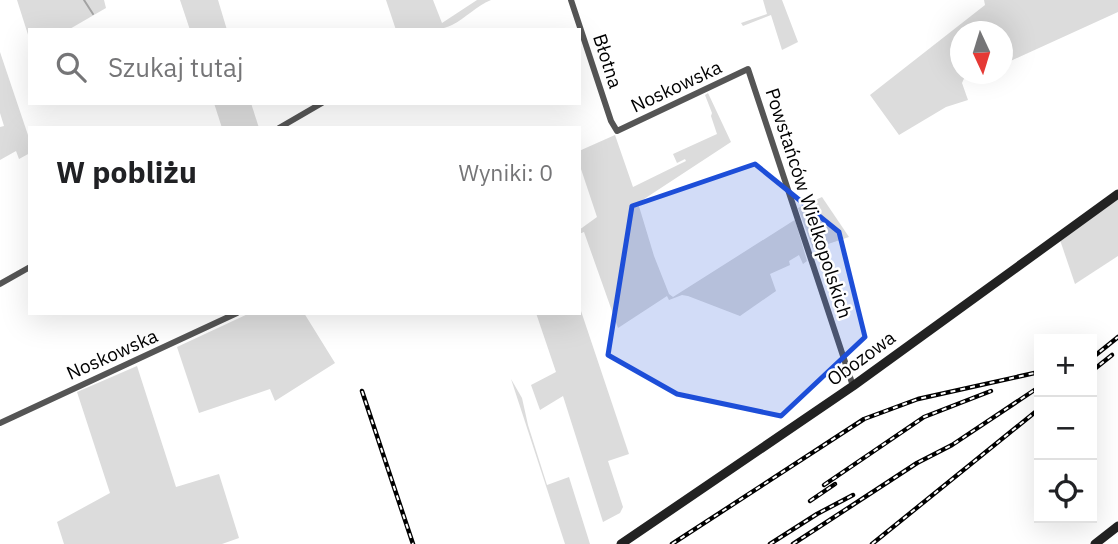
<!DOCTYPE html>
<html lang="pl">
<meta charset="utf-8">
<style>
body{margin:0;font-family:"IBM Plex Sans",sans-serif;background:#f6f6f6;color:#202124}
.controls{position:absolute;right:21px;bottom:21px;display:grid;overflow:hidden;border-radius:0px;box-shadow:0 7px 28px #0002}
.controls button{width:63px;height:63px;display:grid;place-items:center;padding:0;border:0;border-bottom:2px solid #e0e0e0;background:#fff;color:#202124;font:35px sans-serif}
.compass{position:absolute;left:950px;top:21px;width:63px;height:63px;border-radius:50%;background:#fff;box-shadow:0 7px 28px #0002;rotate:176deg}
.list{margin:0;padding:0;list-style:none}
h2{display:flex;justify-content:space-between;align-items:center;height:91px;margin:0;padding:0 28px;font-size:30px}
h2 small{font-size:23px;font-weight:400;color:#757577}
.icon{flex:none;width:38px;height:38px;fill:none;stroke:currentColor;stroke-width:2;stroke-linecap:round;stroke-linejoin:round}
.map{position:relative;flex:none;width:1118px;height:544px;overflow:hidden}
.search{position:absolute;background:#fff;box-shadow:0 7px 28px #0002;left:28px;top:28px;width:553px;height:77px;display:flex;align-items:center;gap:18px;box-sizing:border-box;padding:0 24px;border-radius:0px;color:#757577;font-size:26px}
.panel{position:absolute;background:#fff;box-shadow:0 7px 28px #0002;left:28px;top:126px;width:553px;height:189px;border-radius:0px}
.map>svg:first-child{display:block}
.green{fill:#dcdcdc}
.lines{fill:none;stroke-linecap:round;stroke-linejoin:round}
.stream{stroke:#a3a3a3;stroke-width:2}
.street{stroke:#555;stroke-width:6}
.secondary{stroke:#222;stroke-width:9}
.rail-casing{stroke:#000;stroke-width:4.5}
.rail{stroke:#fff;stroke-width:2;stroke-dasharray:5;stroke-linecap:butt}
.marked{fill:#1d4ed8;fill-opacity:0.2;stroke:#1d4ed8;stroke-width:5;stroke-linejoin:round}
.labels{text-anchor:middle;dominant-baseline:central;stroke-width:5;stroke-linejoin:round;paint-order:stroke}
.street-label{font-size:19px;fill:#000;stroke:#fff}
</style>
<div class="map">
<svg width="1118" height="544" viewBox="0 0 1118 544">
<rect width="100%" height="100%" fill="#fff"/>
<!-- green -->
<g class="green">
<polygon points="17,0 104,0 106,8 68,30 30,30 30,41"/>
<polygon points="180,0 218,0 227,30 190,30"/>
<path d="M386 0H433L442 23 477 0H491C476 6 466 18 452 25 436 33 414 30 396 30Z"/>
<polygon points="763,0 782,0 798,42 782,50 771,15 743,26 741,23 767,14"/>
<polygon points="984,0 1118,0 1118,12 1004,64 1002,32 960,32 960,74 966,74 962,83 968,100 946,107 899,135 870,95 985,5"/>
<polygon points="0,52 30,141 30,153 19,159 16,151 0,160 0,127 4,126 0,113"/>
<polygon points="708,93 731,142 638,203 654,256 669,294 673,297 793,221 795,220 807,261 803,264 799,255 789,261 790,265 770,274 776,291 740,316 688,296 682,295 669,300 667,296 618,328 584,232 579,234 579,230 597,217 579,163 579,151 615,135 633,187 686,161 685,159 677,163 673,154 717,134 711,116 712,113 705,95"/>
<polygon points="214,103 251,103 259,128 222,128"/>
<polygon points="822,197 849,237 813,249 798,208"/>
<polygon points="1118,199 1118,256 1075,284 1060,240"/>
<polygon points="579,305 629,454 608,461 623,507 620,513 603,522 563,396 540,410 531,385 556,372 536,313 579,313"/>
<polygon points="250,313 304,313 335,363 275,401 270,389 199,413 177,347"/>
<polygon points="137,366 176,487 219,474 239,538 222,544 64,544 57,522 110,493 77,392"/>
<polygon points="511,379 522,398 528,425 547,485 569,477 590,544 565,544"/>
</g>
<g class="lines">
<!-- stream -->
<polyline class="stream" points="84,0 93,14"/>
<!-- street -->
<g class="street">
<polyline points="571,0 611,121 617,131 748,69 853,386"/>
<polyline points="279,128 322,103"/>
<polyline points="0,284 30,267"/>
<polyline points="0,423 237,313"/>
</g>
<!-- secondary -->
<g class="secondary">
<polyline points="621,544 853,386 1118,194"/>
<polyline points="1095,544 1118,526"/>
</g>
<!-- rail casing -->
<g class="rail-casing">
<g id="rail">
<polyline points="1092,358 1118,337"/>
<polyline points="1092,371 1112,355"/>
<polyline points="362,391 413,544"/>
<polyline points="824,485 924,417 991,391"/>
<polyline points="810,501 835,484"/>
<polyline points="672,544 864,419 918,399 1039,372"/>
<polyline points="770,544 817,514 853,495"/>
<polyline points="793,544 917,463 952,445 1039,387"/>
<polyline points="872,544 1039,409"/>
</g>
</g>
<!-- rail -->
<use href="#rail" class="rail"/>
</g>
<!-- marked area -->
<path class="marked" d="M755 164 839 232 865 337 781 416 677 394 608 355 632 206Z"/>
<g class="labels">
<!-- street labels -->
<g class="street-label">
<text transform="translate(608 61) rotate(72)">Błotna</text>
<text transform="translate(676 86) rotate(-25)">Noskowska</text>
<text transform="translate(809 203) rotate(72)">Powstańców Wielkopolskich</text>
<text transform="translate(112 354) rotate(-24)">Noskowska</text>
<text transform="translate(861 358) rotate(-36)">Obozowa</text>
</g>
</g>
</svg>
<div class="controls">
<button>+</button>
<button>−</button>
<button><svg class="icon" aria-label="locate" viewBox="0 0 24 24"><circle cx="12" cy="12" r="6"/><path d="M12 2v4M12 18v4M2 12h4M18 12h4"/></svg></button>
</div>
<svg class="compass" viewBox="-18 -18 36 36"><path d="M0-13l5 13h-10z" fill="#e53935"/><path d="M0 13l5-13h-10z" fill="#757577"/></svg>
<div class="search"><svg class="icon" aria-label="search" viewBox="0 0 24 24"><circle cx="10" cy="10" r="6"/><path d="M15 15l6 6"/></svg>Szukaj tutaj</div>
<section class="panel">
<h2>W pobliżu<small>Wyniki: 0</small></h2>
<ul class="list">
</ul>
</section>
</div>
